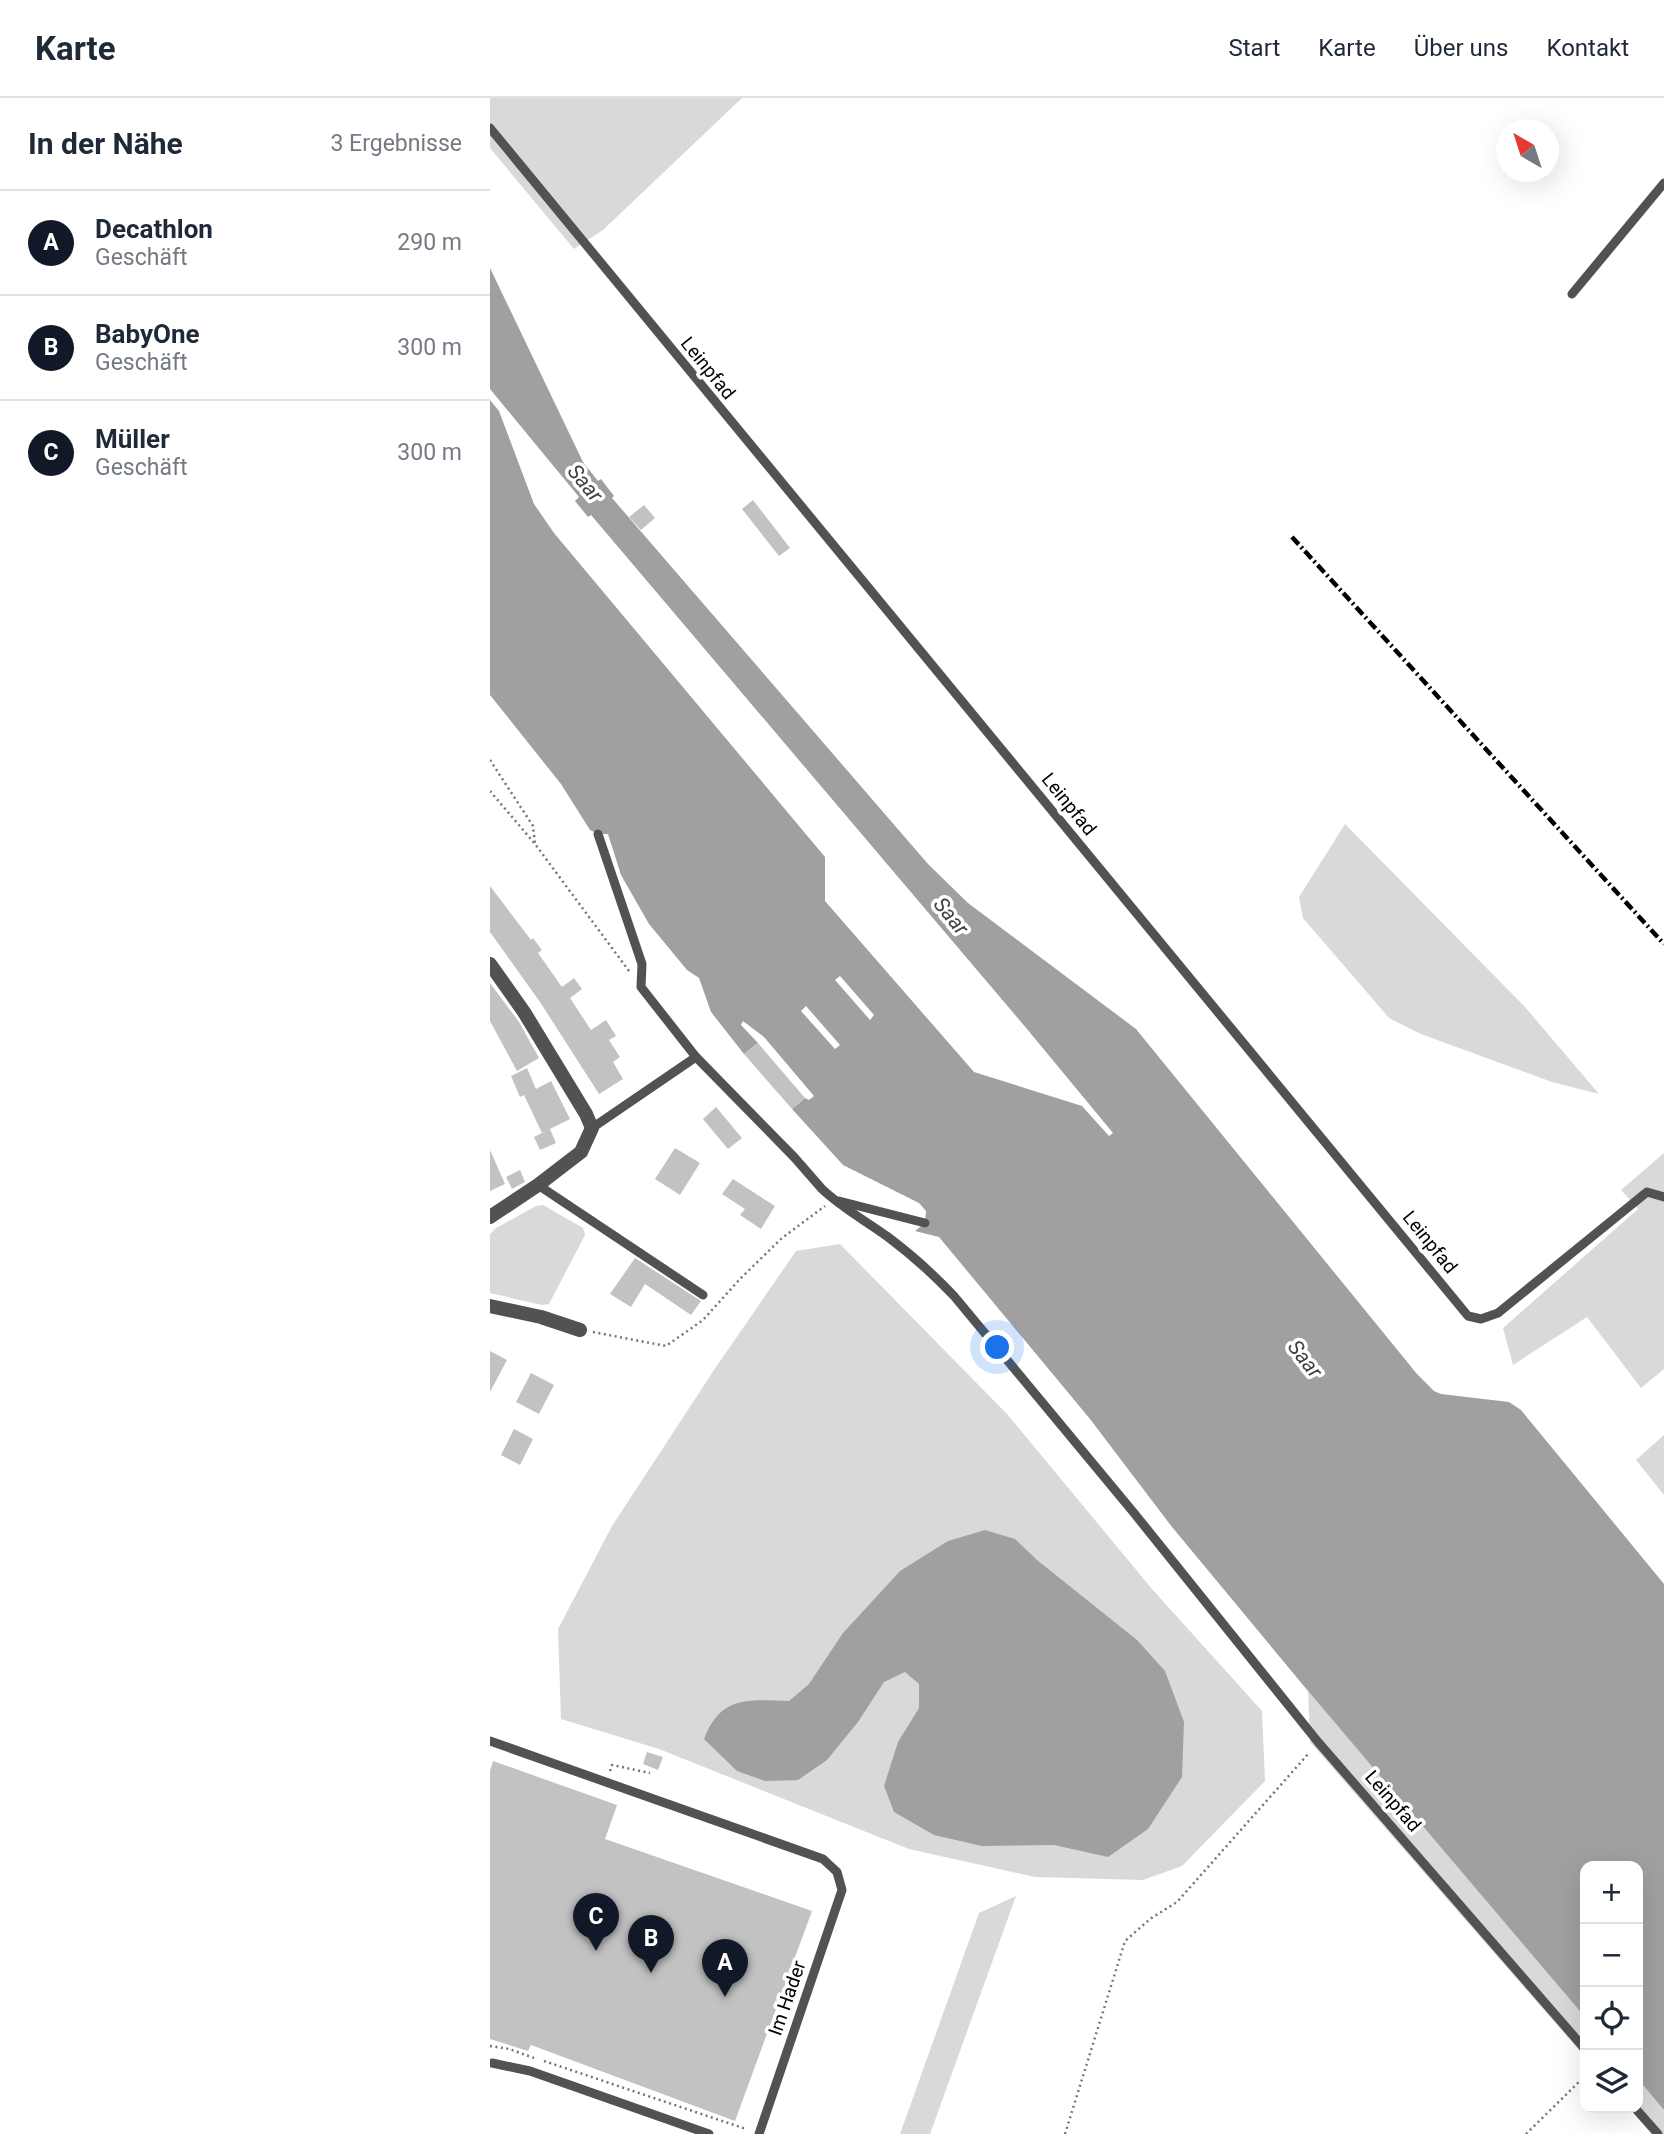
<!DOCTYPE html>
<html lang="de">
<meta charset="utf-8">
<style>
body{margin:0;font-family:Roboto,sans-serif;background:#f2f2f3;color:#1f2937}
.controls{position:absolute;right:21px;bottom:21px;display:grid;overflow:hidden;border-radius:14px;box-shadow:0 7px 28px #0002}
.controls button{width:63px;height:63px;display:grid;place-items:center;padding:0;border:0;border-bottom:2px solid #e0e1e3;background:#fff;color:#1f2937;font:35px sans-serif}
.compass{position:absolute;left:1006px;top:21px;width:63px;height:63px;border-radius:50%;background:#fff;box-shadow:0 7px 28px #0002;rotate:321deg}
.you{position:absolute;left:508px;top:1250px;width:24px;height:24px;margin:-18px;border:5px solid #fff;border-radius:50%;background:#1a73e8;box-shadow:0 0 0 10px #1a73e833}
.badge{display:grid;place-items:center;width:46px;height:46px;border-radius:50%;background:#111827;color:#fff;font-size:23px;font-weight:700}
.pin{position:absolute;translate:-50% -58px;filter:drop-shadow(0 2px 4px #0008)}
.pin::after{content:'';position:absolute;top:37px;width:24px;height:21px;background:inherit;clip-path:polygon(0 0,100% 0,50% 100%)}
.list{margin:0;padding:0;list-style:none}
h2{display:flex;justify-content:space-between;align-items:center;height:91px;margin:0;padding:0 28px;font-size:30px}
h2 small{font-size:23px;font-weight:400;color:#747a83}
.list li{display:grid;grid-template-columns:46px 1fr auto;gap:21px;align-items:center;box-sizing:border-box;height:105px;padding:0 28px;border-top:2px solid #e0e1e3}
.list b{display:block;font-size:26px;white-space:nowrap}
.list p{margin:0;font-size:23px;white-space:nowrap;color:#747a83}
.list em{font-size:23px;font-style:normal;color:#747a83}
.icon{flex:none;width:38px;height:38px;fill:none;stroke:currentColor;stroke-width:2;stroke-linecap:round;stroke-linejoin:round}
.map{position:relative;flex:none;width:1174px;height:2036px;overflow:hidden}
header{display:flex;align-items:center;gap:42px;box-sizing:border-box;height:98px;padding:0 35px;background:#fff;border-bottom:2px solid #e0e1e3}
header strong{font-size:33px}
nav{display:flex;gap:38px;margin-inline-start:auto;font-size:24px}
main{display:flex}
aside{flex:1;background:#fff}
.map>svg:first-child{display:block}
.green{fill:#d9d9d9}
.water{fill:#a0a0a0;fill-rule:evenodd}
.building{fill:#c2c2c2}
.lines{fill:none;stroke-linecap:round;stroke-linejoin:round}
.path{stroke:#747474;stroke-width:2.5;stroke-dasharray:2 3.5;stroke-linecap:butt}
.service{stroke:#525252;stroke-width:9}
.minor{stroke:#525252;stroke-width:14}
.rail{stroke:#000;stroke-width:4.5;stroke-dasharray:10 3.5 2 3.5;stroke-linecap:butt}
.labels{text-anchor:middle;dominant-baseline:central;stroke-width:7;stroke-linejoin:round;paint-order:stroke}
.street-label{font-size:19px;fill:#000;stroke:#fff}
.water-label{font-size:21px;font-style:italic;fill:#414141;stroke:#fff}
</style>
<header>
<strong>Karte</strong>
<nav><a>Start</a><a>Karte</a><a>Über uns</a><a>Kontakt</a></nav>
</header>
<main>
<aside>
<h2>In der Nähe<small>3 Ergebnisse</small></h2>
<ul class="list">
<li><span class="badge">A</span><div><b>Decathlon</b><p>Geschäft</p></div><em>290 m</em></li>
<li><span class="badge">B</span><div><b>BabyOne</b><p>Geschäft</p></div><em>300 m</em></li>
<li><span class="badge">C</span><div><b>Müller</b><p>Geschäft</p></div><em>300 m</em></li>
</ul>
</aside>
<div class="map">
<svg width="1174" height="2036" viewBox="0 0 1174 2036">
<rect width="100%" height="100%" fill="#fff"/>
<!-- green -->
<g class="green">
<polygon points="0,0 252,0 113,132 84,151 0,50"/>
<polygon points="855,726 1035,909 1109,996 1062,984 931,936 899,920 813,820 809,799"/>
<polygon points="1174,1055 1174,1271 1151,1290 1097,1219 1023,1267 1013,1230 1148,1111 1131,1092"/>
<polygon points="53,1107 93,1130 95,1137 59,1206 52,1207 0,1195 0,1136 6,1130 46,1108"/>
<polygon points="350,1146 517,1316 662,1491 772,1613 775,1683 692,1768 653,1782 545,1779 419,1751 169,1651 71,1621 68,1531 122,1428 224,1272 306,1153"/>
<polygon points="1174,1337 1174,1397 1146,1362"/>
<polygon points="818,1590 1095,1909 1095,1959 820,1644"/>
<polygon points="526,1798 440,2036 410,2036 489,1815"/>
<polygon points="1148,1970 1174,2002 1174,2036 1163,2036 1140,2010 1148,2010"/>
</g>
<!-- water -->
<g class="water">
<path d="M0 170 93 364 108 383 111 381 124 398 122 400 438 766 478 805 646 931 927 1276 944 1293 951 1296 1019 1304 1031 1312 1174 1486V2012L1148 1981V1768H1095V1919L813 1587 682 1429 600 1321 449 1139 425 1133 435 1125 436 1113 429 1105 353 1067 302 1011 315 1000 319 1002 324 998 274 939 253 923 251 927 268 945 254 956 221 914 209 880 197 872 159 826 131 777 118 736H108L100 732 71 686 0 597V302L9 313 44 406 64 435 335 759V803L484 974 592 1008 619 1038 623 1035 537 931 101 417 98 419 85 403 89 399 0 291ZM350 878 384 917 380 922 345 882ZM316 908 350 947 345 951 311 913Z"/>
<path d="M495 1432 525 1441 547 1462 647 1542 675 1573 694 1624 692 1679 658 1731 618 1759 564 1747 492 1748 444 1737 404 1714 394 1688 408 1644 429 1610V1586L415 1574 394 1584 368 1624 337 1662 308 1682 275 1683 247 1673 214 1641C231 1597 258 1602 299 1603L319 1586 353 1535 410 1473 458 1443Z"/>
</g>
<!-- building -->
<g class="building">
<polygon points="263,402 300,450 289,458 252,411"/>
<polygon points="154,407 165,420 151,432 139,419"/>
<polygon points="0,788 41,842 43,840 52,852 48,855 72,889 84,880 92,891 80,900 101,932 116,922 126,938 119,942 130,959 123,964 133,981 109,996 50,904 0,834"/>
<polygon points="0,885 29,924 49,960 27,973 0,923"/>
<polygon points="268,945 315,1000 302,1011 254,956"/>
<polygon points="37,970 46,991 61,983 80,1021 52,1035 34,997 30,999 21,978"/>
<polygon points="226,1009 252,1040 238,1051 213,1021"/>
<polygon points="60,1031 66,1045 50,1052 44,1039"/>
<polygon points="185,1050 210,1065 190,1097 165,1081"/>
<polygon points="0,1052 15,1086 0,1093"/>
<polygon points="30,1072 35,1084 22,1091 16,1079"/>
<polygon points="243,1081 285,1108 271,1131 250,1117 255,1111 232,1096"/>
<polygon points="145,1160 211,1203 201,1217 155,1186 141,1209 120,1196"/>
<polygon points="0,1253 17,1262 0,1294"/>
<polygon points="41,1275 64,1287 49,1316 26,1304"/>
<polygon points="24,1331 43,1341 30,1367 11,1357"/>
<polygon points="157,1654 173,1659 168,1672 153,1666"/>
<polygon points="3,1663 127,1707 115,1741 322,1813 245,2023 41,1947 38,1953 0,1941 0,1673"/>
</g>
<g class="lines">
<!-- path -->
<g class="path">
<polyline points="0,662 43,728 45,746"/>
<polyline points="0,693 45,746 139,873"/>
<polyline points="103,1234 176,1248 213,1222 250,1181 292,1140 335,1108"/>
<polyline points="120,1673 122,1667 160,1675"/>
<polyline points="0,1948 19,1951 44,1960"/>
<polyline points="54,1963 256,2031"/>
<polyline points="575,2036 635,1843 660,1821 687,1804 819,1655"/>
<polyline points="1036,2036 1095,1978"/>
</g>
<!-- service -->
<g class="service">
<polyline points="0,30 978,1218 991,1221 1008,1215 1157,1094 1174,1099"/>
<polyline points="1082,196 1174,85"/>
<path d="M108 736 152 866 151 889 206 959 304 1059 332 1091C352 1110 376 1123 398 1139 422 1157 444 1177 464 1198L644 1415 828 1644 1095 1951"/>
<polyline points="102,1030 206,959"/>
<polyline points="48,1087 213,1197"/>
<polyline points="349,1103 435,1125"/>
<polyline points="0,1643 333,1761 347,1774 352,1792 269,2036"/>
<polyline points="2,1965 40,1973 219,2036"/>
<polyline points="1145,2010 1168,2036"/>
</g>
<!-- minor -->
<g class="minor">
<polyline points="0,866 34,914 96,1016 102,1030 91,1054 48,1087 0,1119"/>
<polyline points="0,1208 51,1219 90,1232"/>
</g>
<!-- rail -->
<polyline class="rail" points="802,439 1174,846"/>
</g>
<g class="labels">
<!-- street labels -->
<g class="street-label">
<text transform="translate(218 270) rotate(51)">Leinpfad</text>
<text transform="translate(579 706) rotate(51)">Leinpfad</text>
<text transform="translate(940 1144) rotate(51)">Leinpfad</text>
<text transform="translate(903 1703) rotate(49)">Leinpfad</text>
<text transform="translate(297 1900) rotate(-71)">Im Hader</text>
</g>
<!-- water labels -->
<g class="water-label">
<text transform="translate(95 385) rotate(50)">Saar</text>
<text transform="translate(461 818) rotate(51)">Saar</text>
<text transform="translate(815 1261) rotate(52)">Saar</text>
</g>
</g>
</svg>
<div class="controls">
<button>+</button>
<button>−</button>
<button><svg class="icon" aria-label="locate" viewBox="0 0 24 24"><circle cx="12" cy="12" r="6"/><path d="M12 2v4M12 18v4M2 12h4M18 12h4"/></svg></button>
<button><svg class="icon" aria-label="layers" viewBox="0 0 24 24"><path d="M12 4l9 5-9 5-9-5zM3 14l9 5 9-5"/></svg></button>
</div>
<svg class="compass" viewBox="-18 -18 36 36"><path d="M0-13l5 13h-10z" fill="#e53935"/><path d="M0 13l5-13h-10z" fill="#747a83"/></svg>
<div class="you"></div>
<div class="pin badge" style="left:235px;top:1899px">A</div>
<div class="pin badge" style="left:161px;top:1875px">B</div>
<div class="pin badge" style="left:106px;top:1853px">C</div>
</div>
</main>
